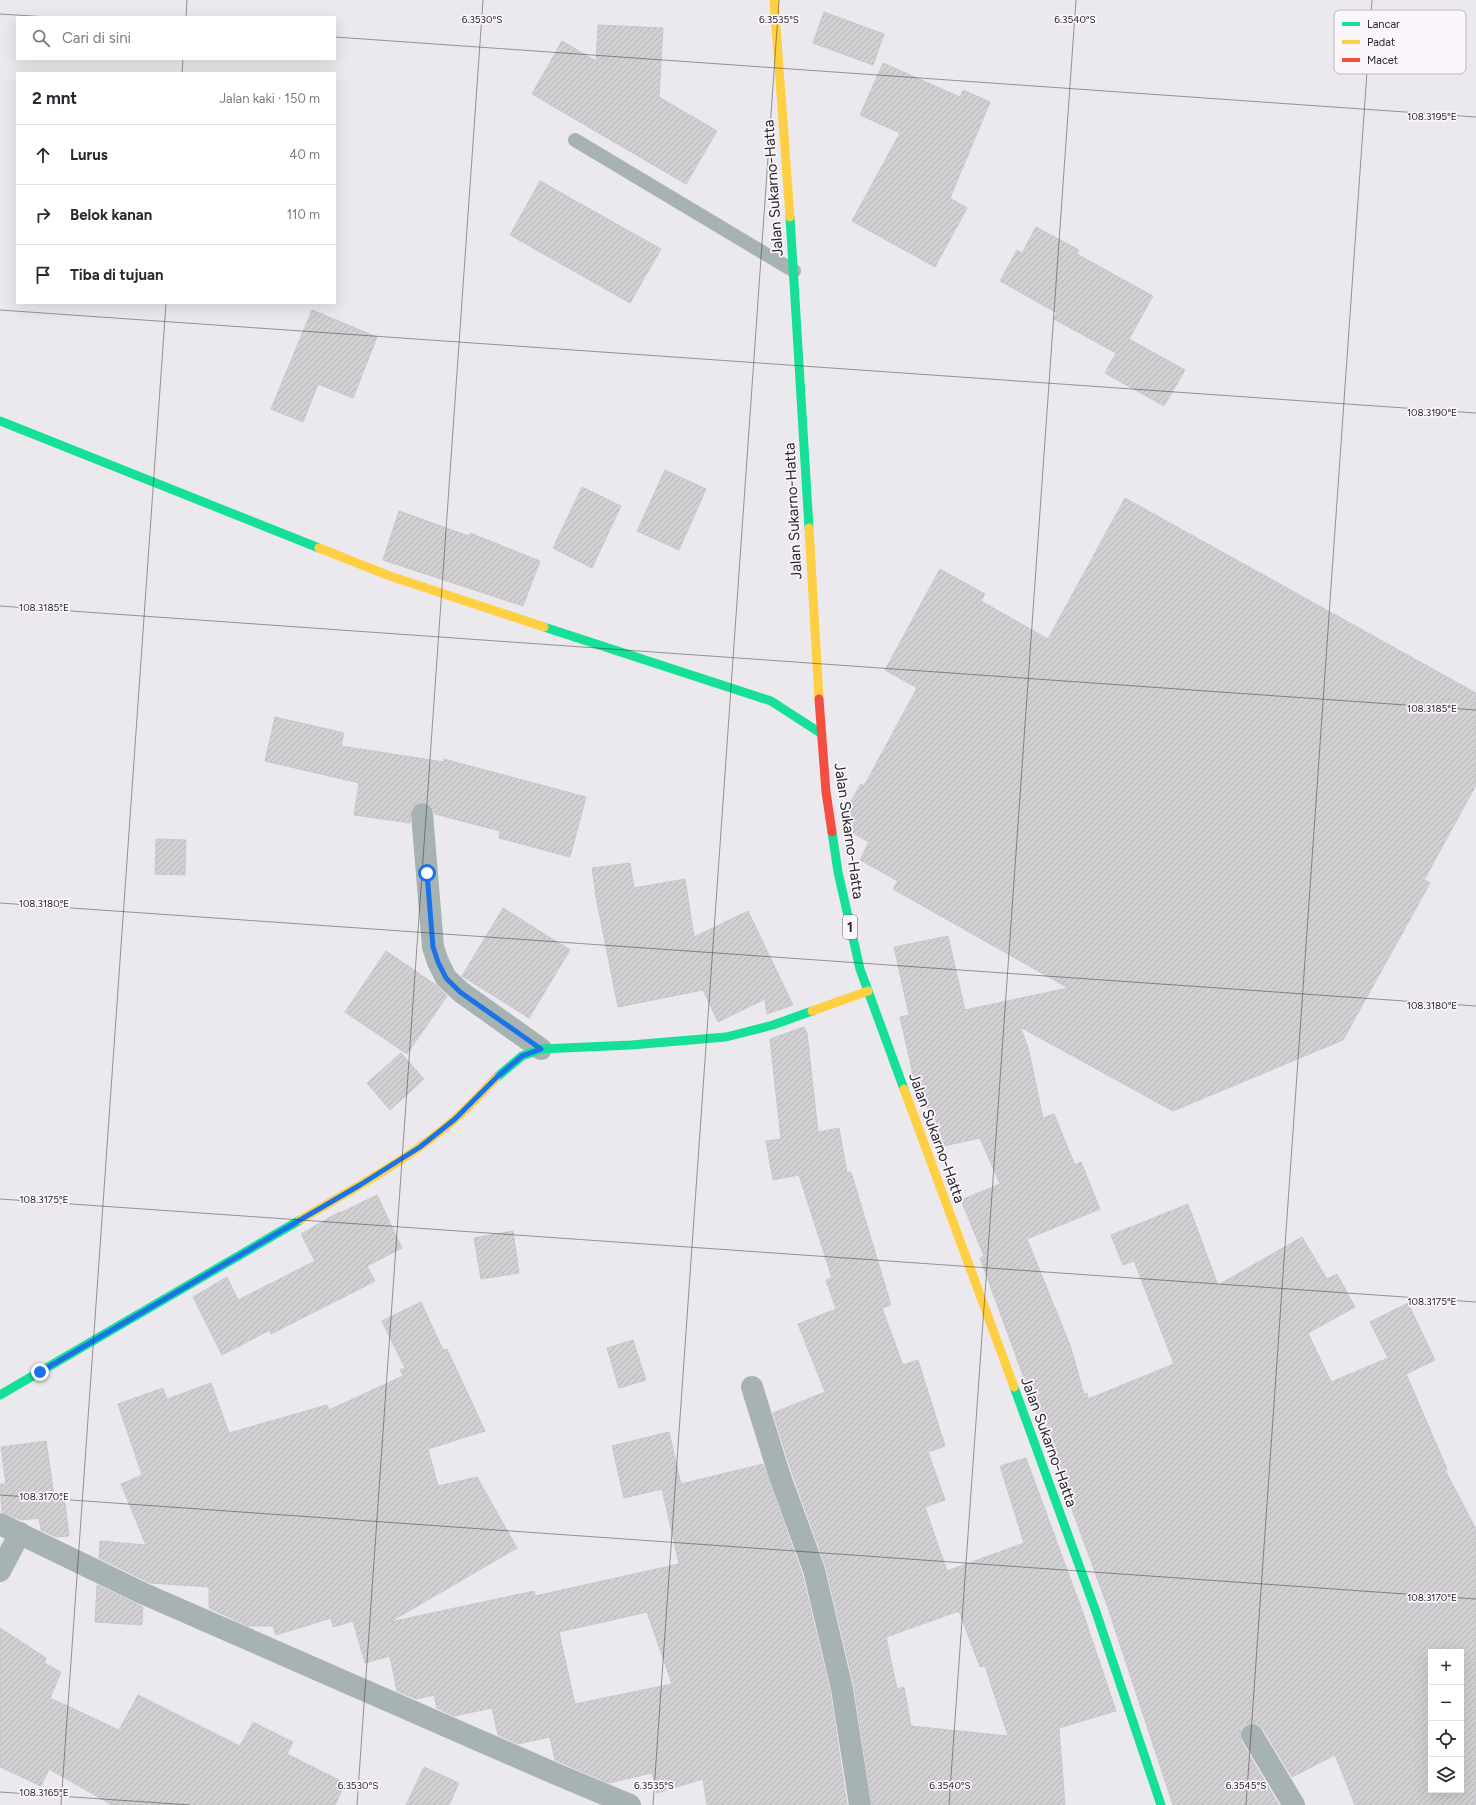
<!DOCTYPE html>
<html lang="id">
<meta charset="utf-8">
<style>
body{margin:0;font-family:Figtree,sans-serif;background:#f2f2f3;color:#2b2b33}
.controls{position:absolute;right:12px;bottom:12px;display:grid;overflow:hidden;border-radius:0px;box-shadow:0 4px 16px #0002}
.controls button{width:36px;height:36px;display:grid;place-items:center;padding:0;border:0;border-bottom:1px solid #e1e1e2;background:#fff;color:#2b2b33;font:20px sans-serif}
.stop{position:absolute;width:12px;height:12px;margin:-9px;border:3px solid #1a73e8;border-radius:50%;background:#fff}
.stop.end{background:#1a73e8;border-color:#fff;box-shadow:0 1px 4px #0008}
.list{margin:0;padding:0;list-style:none}
h2{display:flex;justify-content:space-between;align-items:center;height:52px;margin:0;padding:0 16px;font-size:17px}
h2 small{font-size:13px;font-weight:400;color:#7c7c81}
.list li{display:grid;grid-template-columns:26px 1fr auto;gap:12px;align-items:center;box-sizing:border-box;height:60px;padding:0 16px;border-top:1px solid #e1e1e2}
.list b{display:block;font-size:15px;white-space:nowrap}
.list em{font-size:13px;font-style:normal;color:#7c7c81}
.icon{flex:none;width:22px;height:22px;fill:none;stroke:currentColor;stroke-width:2;stroke-linecap:round;stroke-linejoin:round}
.map{position:relative;flex:none;width:1476px;height:1805px;overflow:hidden}
.search{position:absolute;background:#fff;box-shadow:0 4px 16px #0002;left:16px;top:16px;width:320px;height:44px;display:flex;align-items:center;gap:10px;box-sizing:border-box;padding:0 14px;border-radius:0px;color:#7c7c81;font-size:15px}
.panel{position:absolute;background:#fff;box-shadow:0 4px 16px #0002;left:16px;top:72px;width:320px;height:232px;border-radius:0px}
.map>svg:first-child{display:block}
.building{fill:url(#building-hatch);stroke:#c9c7ca;fill-rule:evenodd}
.lines{fill:none;stroke-linecap:round;stroke-linejoin:round}
.lane{stroke:#a7b3b2;stroke-width:14}
.street{stroke:#a7b3b2;stroke-width:22}
.fast{stroke:#16e098;stroke-width:9}
.slow{stroke:#ffcf43;stroke-width:9}
.jam{stroke:#f24e42;stroke-width:9}
.route{stroke:#1a73e8;stroke-width:5}
.ticks{fill:none;stroke:#282629;stroke-width:1;stroke-opacity:0.45}
.labels{text-anchor:middle;dominant-baseline:central;stroke-width:3.5;stroke-linejoin:round;paint-order:stroke}
.shield{fill:#faf6fc;stroke:#676468;stroke-width:1}
.shield-label{font-size:14px;font-weight:bold;fill:#282629}
.street-label{font-size:15px;fill:#282629;stroke:#faf6fc}
.key{fill:#faf6fc;stroke:#bbb8bd;stroke-width:1}
.key-label{font-size:11px;fill:#282629}
.ticks-label{font-size:10px;text-anchor:middle;fill:#282629;stroke:#faf6fc;stroke-width:3.5;stroke-linejoin:round;paint-order:stroke}
</style>
<div class="map">
<svg width="1476" height="1805" viewBox="0 0 1476 1805">
<defs>
<pattern id="building-hatch" width="6" height="6" patternUnits="userSpaceOnUse"><rect width="6" height="6" fill="#d3d0d4"/><path d="M-1 1l2-2M0 6l6-6M5 7l2-2" fill="none" stroke="#b5b2b6"/></pattern>
</defs>
<rect width="100%" height="100%" fill="#ece9ee"/>
<!-- building -->
<g class="building">
<polygon points="824,12 884,34 873,65 813,43"/>
<polygon points="598,25 663,28 659,97 717,131 686,184 532,94 562,41 596,61"/>
<polygon points="883,63 960,97 963,90 990,102 950,198 967,208 935,267 852,221 900,133 860,115"/>
<polygon points="540,181 661,249 630,303 510,235"/>
<polygon points="1036,227 1079,250 1077,254 1153,296 1129,339 1185,370 1164,406 1105,373 1116,353 1054,319 1057,313 1000,281 1017,250 1022,253"/>
<polygon points="312,310 377,337 353,398 318,384 303,422 271,409"/>
<polygon points="665,470 706,489 679,550 637,531"/>
<polygon points="582,487 621,506 592,568 553,548"/>
<path d="M1125 498 1476 693V785L1424 880 1430 883 1343 1040 1173 1111 1020 1027 1028 1047 1043 1118 1054 1114 1075 1165 1081 1162 1100 1209 1027 1239 1070 1345 1084 1394 1087 1393 1088 1399 1174 1364 1134 1261 1123 1265 1111 1235 1188 1204 1218 1285 1302 1237 1327 1279 1337 1274 1355 1307 1308 1333 1331 1382 1388 1358 1370 1322 1408 1303 1435 1360 1406 1374 1447 1469 1445 1470 1476 1529V1805H1355L1335 1755 1292 1777 1263 1729 1258 1724 1252 1723 1246 1724 1241 1729 1240 1735 1241 1741 1279 1805H1173L1107 1605 980 1258 984 1256 961 1200 1000 1184 980 1138 939 1147 930 1122 922 1083 916 1084 914 1079 900 1017 909 1015 894 947 948 936 965 1010 1068 988 893 889 898 881 860 860 869 842 844 828 842 817 861 784 864 786 917 688 885 670 940 569 985 594 981 601 1048 639ZM1431 1652H1461V1790H1431Z"/>
<polygon points="399,511 469,536 470,533 540,561 523,606 383,560"/>
<polygon points="275,717 344,733 341,746 444,762 444,759 586,797 570,857 499,838 500,831 435,814 432,807 427,803 421,802 415,804 411,808 410,823 354,815 359,783 265,761"/>
<polygon points="156,839 186,840 185,875 155,874"/>
<polygon points="630,863 634,888 685,879 694,937 748,911 793,1005 767,1014 765,999 718,1022 703,990 618,1007 596,897 592,868"/>
<polygon points="503,908 570,950 529,1018 462,976"/>
<polygon points="386,951 436,985 447,996 407,1054 345,1012"/>
<path d="M804 1027 807 1033 818 1132 839 1128 847 1173 851 1172 891 1305 882 1308 903 1365 918 1360 945 1446 928 1452 945 1500 925 1507 947 1571 1024 1543 1000 1466 1026 1458 1083 1613 1116 1711 1059 1728 1065 1805H872L854 1686 826 1567 791 1470 773 1413 825 1392 798 1324 836 1309 826 1280 832 1278 799 1175 773 1180 766 1141 781 1139 770 1039ZM959 1611 980 1667 985 1666 1008 1736 911 1726 904 1687 897 1689 886 1637Z"/>
<polygon points="401,1053 424,1079 390,1110 367,1083"/>
<polygon points="377,1195 402,1248 367,1266 375,1281 271,1334 270,1330 222,1355 193,1297 227,1277 238,1300 315,1261 301,1234 339,1212 340,1213"/>
<polygon points="513,1231 519,1273 481,1279 474,1238"/>
<path d="M421 1302 443 1350 447 1349 485 1431 428 1449 438 1486 477 1477 517 1548 390 1622 534 1591 535 1596 679 1564 662 1489 624 1498 612 1446 669 1432 681 1484 763 1464 802 1574 830 1691 847 1805H707L703 1779 657 1793 652 1773 609 1783 555 1760 550 1737 518 1744 498 1735 492 1708 454 1716 437 1708 434 1695 416 1699 397 1691 390 1656 365 1663 353 1621 333 1627 331 1618 276 1635 273 1626H248L209 1608V1587L150 1583 99 1558 100 1541 146 1545 121 1484 142 1475 118 1404 163 1388 167 1399 211 1383 229 1433 327 1405 329 1410 403 1376 400 1370 405 1368 382 1321ZM647 1612 672 1684 575 1704 559 1632Z"/>
<polygon points="633,1340 646,1380 619,1388 607,1348"/>
<polygon points="46,1441 54,1495 64,1494 69,1536 56,1537 41,1530 39,1518 21,1520 2,1512 0,1484 6,1484 1,1447"/>
<polygon points="97,1585 143,1607 142,1625 95,1622"/>
<polygon points="0,1628 46,1658 44,1663 61,1672 50,1698 119,1730 138,1695 240,1746 253,1722 293,1742 287,1754 345,1783 335,1805 112,1805 49,1769 41,1786 0,1767"/>
<polygon points="424,1767 459,1783 449,1805 406,1805"/>
</g>
<g class="lines">
<!-- lane -->
<polyline class="lane" points="575,140 794,271"/>
<!-- street -->
<g class="street">
<polyline points="422,814 433,947 438,962 446,978 461,992 541,1049"/>
<polyline points="752,1387 779,1474 814,1570 842,1689 860,1805"/>
<polyline points="0,1524 142,1593 556,1774 630,1805"/>
<polyline points="0,1571 20,1533"/>
<polyline points="1252,1735 1294,1805"/>
</g>
<!-- fast -->
<g class="fast">
<polyline points="790,217 809,528"/>
<polyline points="0,421 319,548"/>
<polyline points="544,627 771,701 822,734"/>
<polyline points="832,832 838,872 860,969 904,1089"/>
<polyline points="496,1078 522,1056 541,1049 631,1045 726,1037 773,1025 812,1011"/>
<polyline points="1014,1387 1095,1609 1161,1805"/>
<polyline points="0,1395 300,1220"/>
</g>
<!-- slow -->
<g class="slow">
<polyline points="774,0 790,217"/>
<polyline points="809,528 819,699"/>
<polyline points="319,548 390,576 544,627"/>
<polyline points="812,1011 868,991"/>
<polyline points="904,1089 1014,1387"/>
<path d="M300 1220C352 1189 409 1160 455 1119 470 1106 483 1091 496 1078"/>
</g>
<!-- jam -->
<polyline class="jam" points="819,699 826,792 832,832"/>
</g>
<g class="lines">
<!-- route -->
<polyline class="route" points="40,1372 360,1185 420,1147 455,1119 497,1077 522,1056 541,1049 460,992 446,978 438,962 433,947 427,873"/>
</g>
<!-- ticks -->
<path class="ticks" d="M0 14 48 17M186 17 187 0M335 37 1476 117M182 73 183 59M0 310 1476 413M0 606 1476 710M0 903 1476 1006M0 1199 1476 1302M0 1495 1476 1599M0 1792 190 1805M61 1805 166 303M357 1805 483 0M653 1805 779 0M949 1805 1076 0M1246 1805 1372 0"/>
<g class="labels">
<!-- shield labels -->
<rect class="shield" x="843" y="915" width="14" height="24" rx="3"/>
<g class="shield-label">
<text x="850" y="927">1</text>
</g>
<!-- street labels -->
<g class="street-label">
<text transform="translate(773 188) rotate(-94)">Jalan Sukarno-Hatta</text>
<text transform="translate(793 511) rotate(-93)">Jalan Sukarno-Hatta</text>
<text transform="translate(849 831) rotate(82)">Jalan Sukarno-Hatta</text>
<text transform="translate(937 1138) rotate(70)">Jalan Sukarno-Hatta</text>
<text transform="translate(1049 1442) rotate(70)">Jalan Sukarno-Hatta</text>
</g>
</g>
<!-- legend -->
<rect x="1334" y="10" width="132" height="64" rx="6" class="key"/>
<rect x="1342" y="22" width="18" height="4" fill="#16e098"/>
<rect x="1342" y="40" width="18" height="4" fill="#ffcf43"/>
<rect x="1342" y="58" width="18" height="4" fill="#f24e42"/>
<g class="key-label">
<text x="1367" y="28">Lancar</text>
<text x="1367" y="46">Padat</text>
<text x="1367" y="64">Macet</text>
</g>
<g class="ticks-label">
<text x="482" y="23">6.3530°S</text>
<text x="779" y="23">6.3535°S</text>
<text x="1075" y="23">6.3540°S</text>
<text x="1432" y="120">108.3195°E</text>
<text x="1432" y="416">108.3190°E</text>
<text x="44" y="611">108.3185°E</text>
<text x="1432" y="712">108.3185°E</text>
<text x="44" y="907">108.3180°E</text>
<text x="1432" y="1009">108.3180°E</text>
<text x="44" y="1203">108.3175°E</text>
<text x="1432" y="1305">108.3175°E</text>
<text x="44" y="1500">108.3170°E</text>
<text x="1432" y="1601">108.3170°E</text>
<text x="358" y="1789">6.3530°S</text>
<text x="654" y="1789">6.3535°S</text>
<text x="950" y="1789">6.3540°S</text>
<text x="1246" y="1789">6.3545°S</text>
<text x="44" y="1796">108.3165°E</text>
</g>
</svg>
<div class="controls">
<button>+</button>
<button>−</button>
<button><svg class="icon" aria-label="locate" viewBox="0 0 24 24"><circle cx="12" cy="12" r="6"/><path d="M12 2v4M12 18v4M2 12h4M18 12h4"/></svg></button>
<button><svg class="icon" aria-label="layers" viewBox="0 0 24 24"><path d="M12 4l9 5-9 5-9-5zM3 14l9 5 9-5"/></svg></button>
</div>
<div class="stop" style="left:427px;top:873px"></div>
<div class="stop end" style="left:40px;top:1372px"></div>
<div class="search"><svg class="icon" aria-label="search" viewBox="0 0 24 24"><circle cx="10" cy="10" r="6"/><path d="M15 15l6 6"/></svg>Cari di sini</div>
<section class="panel">
<h2>2 mnt<small>Jalan kaki · 150 m</small></h2>
<ul class="list">
<li><svg class="icon" aria-label="ahead" viewBox="0 0 24 24"><path d="M12 20V5M6 11l6-6 6 6"/></svg><div><b>Lurus</b></div><em>40 m</em></li>
<li><svg class="icon" aria-label="right" viewBox="0 0 24 24"><path d="M7 20v-9h11M14 6l5 5-5 5"/></svg><div><b>Belok kanan</b></div><em>110 m</em></li>
<li><svg class="icon" aria-label="arrive" viewBox="0 0 24 24"><path d="M6 21V4h12l-3 4 3 4H6"/></svg><div><b>Tiba di tujuan</b></div></li>
</ul>
</section>
</div>
